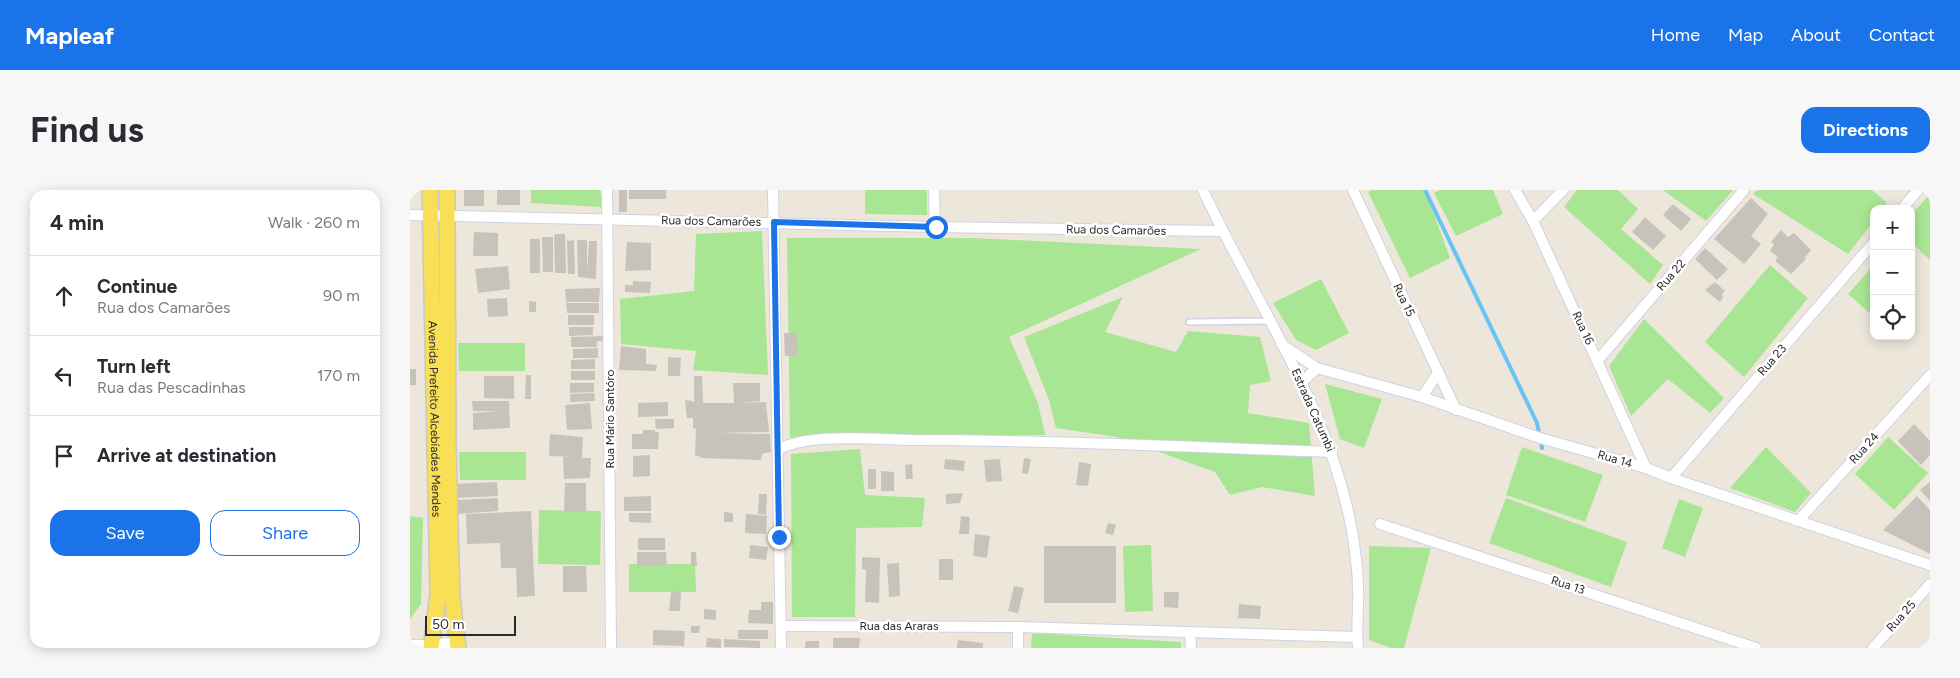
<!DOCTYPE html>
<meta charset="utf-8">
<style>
body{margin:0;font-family:Figtree,sans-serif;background:#f7f7f7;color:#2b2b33}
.controls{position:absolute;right:15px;top:15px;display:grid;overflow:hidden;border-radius:10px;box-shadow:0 2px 12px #0003}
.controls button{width:45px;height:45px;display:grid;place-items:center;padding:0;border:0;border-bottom:1px solid #e1e1e2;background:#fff;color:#2b2b33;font:25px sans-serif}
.scale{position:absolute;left:15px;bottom:12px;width:91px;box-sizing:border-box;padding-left:5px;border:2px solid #2a2a2a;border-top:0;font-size:14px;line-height:18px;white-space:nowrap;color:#2a2a2a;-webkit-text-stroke:4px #fff;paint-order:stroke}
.stop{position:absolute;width:15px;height:15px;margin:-11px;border:4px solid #1a73e8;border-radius:50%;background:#fff}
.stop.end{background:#1a73e8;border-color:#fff;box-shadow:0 1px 5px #0008}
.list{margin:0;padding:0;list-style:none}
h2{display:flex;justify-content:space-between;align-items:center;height:65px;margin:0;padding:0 20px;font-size:21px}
h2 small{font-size:16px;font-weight:400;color:#7c7c81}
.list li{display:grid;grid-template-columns:32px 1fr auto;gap:15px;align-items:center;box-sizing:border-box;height:80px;padding:0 20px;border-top:1px solid #e1e1e2}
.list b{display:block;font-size:19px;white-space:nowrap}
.list p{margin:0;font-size:16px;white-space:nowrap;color:#7c7c81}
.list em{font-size:16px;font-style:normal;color:#7c7c81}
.actions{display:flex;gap:10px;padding:15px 20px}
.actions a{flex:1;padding:11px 0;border:1px solid #1a73e8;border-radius:15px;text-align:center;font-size:18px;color:#1a73e8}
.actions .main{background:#1a73e8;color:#fff}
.icon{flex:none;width:28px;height:28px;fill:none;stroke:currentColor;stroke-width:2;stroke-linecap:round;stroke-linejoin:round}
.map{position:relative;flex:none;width:1520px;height:458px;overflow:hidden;border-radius:15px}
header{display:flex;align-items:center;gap:30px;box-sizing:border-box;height:70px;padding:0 25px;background:#1a73e8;color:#fff}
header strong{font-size:24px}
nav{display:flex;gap:28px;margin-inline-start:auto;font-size:18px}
.intro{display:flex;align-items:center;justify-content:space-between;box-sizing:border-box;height:120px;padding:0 30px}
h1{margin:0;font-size:35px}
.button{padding:12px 22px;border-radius:15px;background:#1a73e8;color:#fff;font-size:18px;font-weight:700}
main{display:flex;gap:30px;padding:0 30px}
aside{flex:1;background:#fff;border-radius:15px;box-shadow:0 2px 12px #0003}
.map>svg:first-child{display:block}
.green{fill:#a9e694}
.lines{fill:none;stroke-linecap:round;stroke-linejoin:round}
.stream{stroke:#68c4f5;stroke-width:4}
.building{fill:#c8c3ba}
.service-casing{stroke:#d0d2e3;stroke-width:8}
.minor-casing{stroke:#d0d2e3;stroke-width:12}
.secondary-casing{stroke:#d0d2e3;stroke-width:16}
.primary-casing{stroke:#c8c8c8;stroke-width:18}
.service{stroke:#fff;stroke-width:5}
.minor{stroke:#fff;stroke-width:10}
.secondary{stroke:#fff;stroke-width:14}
.primary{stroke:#f8df55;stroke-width:15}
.route{stroke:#1a73e8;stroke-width:6}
.labels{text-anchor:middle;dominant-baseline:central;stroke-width:5;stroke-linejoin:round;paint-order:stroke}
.street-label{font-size:12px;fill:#2a2a2a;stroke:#fff}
</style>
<header>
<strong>Mapleaf</strong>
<nav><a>Home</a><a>Map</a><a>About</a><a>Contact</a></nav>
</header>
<div class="intro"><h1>Find us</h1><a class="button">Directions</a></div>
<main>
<aside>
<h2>4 min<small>Walk · 260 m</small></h2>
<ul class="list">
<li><svg class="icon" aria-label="ahead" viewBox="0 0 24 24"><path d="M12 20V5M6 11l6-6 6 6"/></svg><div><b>Continue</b><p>Rua dos Camarões</p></div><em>90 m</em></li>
<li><svg class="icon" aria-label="left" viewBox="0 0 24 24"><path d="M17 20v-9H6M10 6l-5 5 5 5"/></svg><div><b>Turn left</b><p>Rua das Pescadinhas</p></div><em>170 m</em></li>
<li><svg class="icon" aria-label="arrive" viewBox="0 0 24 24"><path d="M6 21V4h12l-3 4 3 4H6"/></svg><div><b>Arrive at destination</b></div></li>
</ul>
<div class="actions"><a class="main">Save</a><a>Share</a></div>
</aside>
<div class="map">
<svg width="1520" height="458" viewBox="0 0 1520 458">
<rect width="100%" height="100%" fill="#ede6db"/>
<!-- green -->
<g class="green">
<polygon points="121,0 190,0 192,17 121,13"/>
<polygon points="455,0 517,0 517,25 455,24"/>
<polygon points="962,0 1015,0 1040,68 1000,88 958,2"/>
<polygon points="1030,0 1083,0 1093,24 1046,46 1024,3"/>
<polygon points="1167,0 1208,0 1228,19 1211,39 1253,75 1240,94 1154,17"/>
<polygon points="1253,0 1323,0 1296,31"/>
<polygon points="1347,0 1462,0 1477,13 1473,19 1464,19 1464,31 1438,64 1343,4"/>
<polygon points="1520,4 1520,70 1501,52 1501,25"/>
<polygon points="352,41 358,185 283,180 286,161 211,154 210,109 284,101 286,44"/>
<polygon points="377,48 563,48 791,59 599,147 628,213 635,245 380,248"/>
<polygon points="1360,75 1398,108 1334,187 1295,152"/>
<polygon points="1464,75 1464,127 1438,104"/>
<polygon points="911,89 939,143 906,160 886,150 863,113"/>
<polygon points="713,107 695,142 766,162 778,141 850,147 861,191 840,195 838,223 899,233 905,306 852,297 820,305 805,282 707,247 646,238 639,210 614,147"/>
<polygon points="1234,129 1314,208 1300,223 1258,189 1221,226 1199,176"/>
<polygon points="48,153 115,153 115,181 49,181"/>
<polygon points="915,194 972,209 954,258 930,249"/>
<polygon points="1478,247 1518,283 1484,320 1445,284"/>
<polygon points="1112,257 1193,285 1175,332 1096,305"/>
<polygon points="1356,257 1401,303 1385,322 1320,298"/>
<polygon points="450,259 455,305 515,308 512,337 446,338 445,427 382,427 381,264"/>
<polygon points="49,262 116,262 116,290 50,290"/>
<polygon points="1096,308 1217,352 1201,397 1079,353"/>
<polygon points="1269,309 1293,318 1275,367 1252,358"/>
<polygon points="129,320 191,321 190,375 128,374"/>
<polygon points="0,326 13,328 11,414 0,429"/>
<polygon points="741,355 743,421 715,422 713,356"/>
<polygon points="959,356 1021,358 994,458 981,458 959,450"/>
<polygon points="219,374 285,374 286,402 219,402"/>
<polygon points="622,443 771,452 771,458 621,458"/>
</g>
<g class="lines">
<!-- stream -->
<polyline class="stream" points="1015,0 1127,233 1132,258"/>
</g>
<!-- building -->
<g class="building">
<rect x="54" y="0" width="20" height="16"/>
<rect x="87" y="0" width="23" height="15"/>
<rect x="209" y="0" width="8" height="22"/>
<rect x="219" y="0" width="37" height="9"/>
<polygon points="1341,8 1358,24 1341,46 1351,54 1334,74 1304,49"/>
<polygon points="1263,14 1281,29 1271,41 1253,25"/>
<polygon points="1235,27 1256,46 1243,60 1222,42"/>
<polygon points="1371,40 1378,47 1384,43 1401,60 1395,67 1396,69 1381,84 1365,71 1368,67 1360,61 1364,54 1361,52"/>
<polygon points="64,42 88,43 88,66 63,66"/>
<polygon points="144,44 155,44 156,83 145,83"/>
<polygon points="132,47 143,47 143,82 133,82"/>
<rect x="120" y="49" width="10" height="34"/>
<polygon points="164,50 165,84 158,84 157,51"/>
<polygon points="167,50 177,50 177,82 179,51 187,51 186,89 168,87"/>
<polygon points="217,52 241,53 241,80 215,81"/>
<polygon points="1295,58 1318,79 1307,90 1285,69"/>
<polygon points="98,76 100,99 68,103 65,79"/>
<polygon points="223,91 241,92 240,103 215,102 215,95 223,95"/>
<polygon points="1305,92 1315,101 1312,104 1313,108 1310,112 1295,100"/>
<polygon points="190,98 189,112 156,112 155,99"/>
<polygon points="97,108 98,126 78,127 77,109"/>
<polygon points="119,111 126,112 126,122 119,122"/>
<polygon points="156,113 189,113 189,123 157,123"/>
<rect x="158" y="125" width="26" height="10"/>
<polygon points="159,137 183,137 183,145 159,146"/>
<polygon points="374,143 387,143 388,166 375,166"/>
<polygon points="193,146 193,151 187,151 187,157 161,157 161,147"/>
<polygon points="211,156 236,159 236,174 247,175 246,181 209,180"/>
<polygon points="188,158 188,168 163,168 163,159"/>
<polygon points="258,167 271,168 270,186 258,186"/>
<polygon points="185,169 185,179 161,179 161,170"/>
<rect x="0" y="179" width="6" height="16"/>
<rect x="161" y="181" width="24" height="9"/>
<polygon points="116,185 121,185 121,209 115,209"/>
<polygon points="74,186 104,186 104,209 74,208"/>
<polygon points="284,186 292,186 293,213 324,213 323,193 350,193 350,211 328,213 356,212 359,242 309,243 360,244 361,262 352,264 351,270 292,268 285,265 286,239 283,238 283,228 277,228 275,210 282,211 284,213"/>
<polygon points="160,193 184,193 184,202 160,203"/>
<polygon points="184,203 185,211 160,212 160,204"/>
<polygon points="62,211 99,211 100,238 63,240 63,223 88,221 63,221"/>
<polygon points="258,212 258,226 228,227 228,213"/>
<polygon points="180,213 182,239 157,240 155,215"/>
<polygon points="245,229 264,229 264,238 246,239"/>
<polygon points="1504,234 1520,251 1520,265 1511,275 1488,251"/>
<polygon points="233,240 245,240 245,242 249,242 248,259 222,259 222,244 233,244"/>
<polygon points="140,244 173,247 172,268 181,268 180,288 154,289 153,267 165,267 139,266"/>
<polygon points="240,265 240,286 223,287 223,266"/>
<polygon points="614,268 621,269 618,284 612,283"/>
<polygon points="535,269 555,271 554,281 534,279"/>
<polygon points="590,269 592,291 576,292 574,270"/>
<polygon points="669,272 681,274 678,296 666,295"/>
<polygon points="502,274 503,289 496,289 495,275"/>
<rect x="458" y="279" width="8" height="20"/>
<polygon points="471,281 484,282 484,301 471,301"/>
<polygon points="87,292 88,306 46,308 45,294"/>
<polygon points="1520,292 1520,311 1510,300"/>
<polygon points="155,293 176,293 176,322 154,322"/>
<polygon points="553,303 550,313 536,314 536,304"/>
<polygon points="349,304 357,304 356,325 348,324"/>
<polygon points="241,306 241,321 214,321 214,307"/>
<polygon points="1507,306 1520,320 1520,364 1473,340"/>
<polygon points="88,308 88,321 48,324 47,310"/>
<polygon points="121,321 125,406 107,407 106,378 91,378 90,353 57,354 56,324"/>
<polygon points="314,322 323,323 323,332 314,332"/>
<polygon points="219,323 241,323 241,333 219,332"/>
<polygon points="336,324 357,326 356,344 335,343"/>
<polygon points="551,326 560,327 559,344 549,344"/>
<polygon points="698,333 706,335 703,345 695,343"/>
<polygon points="565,344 580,346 577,368 563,366"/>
<rect x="228" y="348" width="27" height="12"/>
<polygon points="340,355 358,357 356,370 339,368"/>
<rect x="634" y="356" width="72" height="57"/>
<polygon points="227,362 256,362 257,375 227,376"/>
<polygon points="281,362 286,362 287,376 281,376"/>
<polygon points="452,367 470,368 469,413 455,412 456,380 452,379"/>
<rect x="529" y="369" width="14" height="21"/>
<polygon points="489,373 490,406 479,407 477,374"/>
<polygon points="153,376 176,376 177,402 153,402"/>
<polygon points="604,396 614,398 608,423 598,421"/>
<polygon points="261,401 271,402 270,421 259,421"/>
<polygon points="754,402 769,402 768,418 754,417"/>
<polygon points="351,412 363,412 363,434 338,433 339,420 351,420"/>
<polygon points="829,414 851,416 850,429 828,428"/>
<polygon points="294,419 306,420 306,430 294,429"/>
<polygon points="281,436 290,436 289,443 281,443"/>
<polygon points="243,440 275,441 274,456 243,455"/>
<rect x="328" y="440" width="30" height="9"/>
<polygon points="297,448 311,449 311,458 296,457"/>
<polygon points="423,448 450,448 449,458 423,458"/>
<polygon points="314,449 350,451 350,458 314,457"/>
<polygon points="548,450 573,453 573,458 547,458"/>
<polygon points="396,451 409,451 409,458 395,458"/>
</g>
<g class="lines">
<!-- service casing -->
<g class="service-casing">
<polyline id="service" points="779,132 860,131"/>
</g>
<!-- minor casing -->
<g class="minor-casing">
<g id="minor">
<polyline points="197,0 201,458"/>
<polyline points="363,0 371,458"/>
<polyline points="524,0 525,37"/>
<path d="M793 0C845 112 920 218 942 341 945 360 948 379 948 398 949 418 946 438 948 458"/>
<polyline points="943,0 1046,220"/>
<polyline points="1105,0 1123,31 1236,278"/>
<polyline points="1492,19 1508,0"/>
<polyline points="0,25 525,37 812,41"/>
<polyline points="1123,31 1153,0"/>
<polyline points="871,154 907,178 1012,207 1130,248 1236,278 1261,288 1520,375"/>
<polyline points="1188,170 1334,0"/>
<polyline points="892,192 907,178"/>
<polyline points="1012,207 1028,183"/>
<path d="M368 260C394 243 470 249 502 250 642 250 782 257 922 262"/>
<polyline points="1261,288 1464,52"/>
<polyline points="1388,331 1520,185"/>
<polyline points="970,334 1346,458"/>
<polyline points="371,436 608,437 947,447"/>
<polyline points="608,437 608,458"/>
<polyline points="780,442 781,458"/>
<polyline points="1463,458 1520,394"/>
</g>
</g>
<!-- secondary casing -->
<g class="secondary-casing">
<polyline id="secondary" points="0,457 21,457 47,454"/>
</g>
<!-- primary casing -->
<g class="primary-casing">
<g id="primary">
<path id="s1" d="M20 0 28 405 21 458"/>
<polyline points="37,0 38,259 42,406 48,458"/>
</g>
</g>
<!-- service -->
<use href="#service" class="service"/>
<!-- minor -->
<use href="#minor" class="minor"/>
<!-- secondary -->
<use href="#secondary" class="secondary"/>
<!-- primary -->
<use href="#primary" class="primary"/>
</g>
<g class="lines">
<!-- route -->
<polyline class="route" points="369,347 364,32 526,37"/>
</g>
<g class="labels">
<!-- street labels -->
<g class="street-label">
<text transform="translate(301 31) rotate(1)">Rua dos Camarões</text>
<text transform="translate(706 40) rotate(1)">Rua dos Camarões</text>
<text transform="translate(1261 85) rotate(-49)">Rua 22</text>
<text transform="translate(994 110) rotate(65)">Rua 15</text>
<text transform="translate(1173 138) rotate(65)">Rua 16</text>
<text transform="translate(1362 170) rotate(-49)">Rua 23</text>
<text transform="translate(903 220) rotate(66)">Estrada Catumbi</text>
<text stroke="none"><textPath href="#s1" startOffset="229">Avenida Prefeito Alcebíades Mendes</textPath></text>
<text transform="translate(200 229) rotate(-90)">Rua Mário Santóro</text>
<text transform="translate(1454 258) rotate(-48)">Rua 24</text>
<text transform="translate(1205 269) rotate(16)">Rua 14</text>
<text transform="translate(1158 395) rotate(18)">Rua 13</text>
<text transform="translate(1491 426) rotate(-48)">Rua 25</text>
<text x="489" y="436">Rua das Araras</text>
</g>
</g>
</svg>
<div class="controls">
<button>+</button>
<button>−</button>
<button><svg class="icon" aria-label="locate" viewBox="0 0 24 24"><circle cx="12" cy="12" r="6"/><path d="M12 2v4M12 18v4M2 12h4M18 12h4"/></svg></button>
</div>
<div class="scale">50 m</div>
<div class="stop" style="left:526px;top:37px"></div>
<div class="stop end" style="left:369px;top:347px"></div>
</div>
</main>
